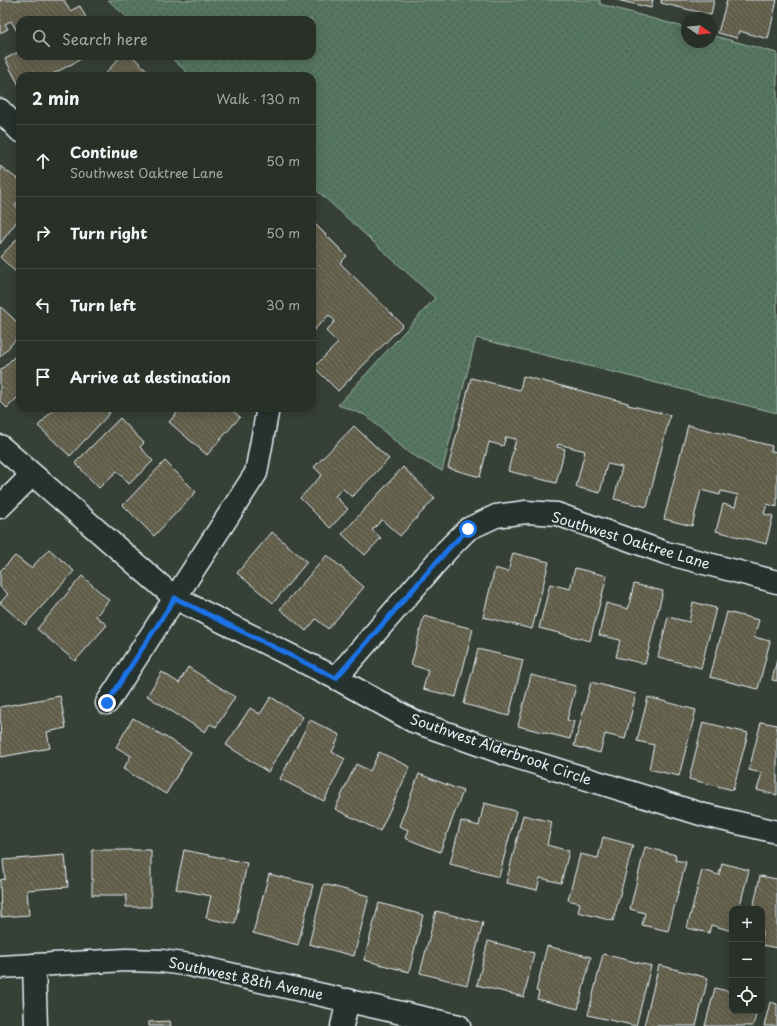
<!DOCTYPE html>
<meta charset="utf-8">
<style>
body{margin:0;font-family:"Playpen Sans",sans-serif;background:#353c34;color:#f1f3f6}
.controls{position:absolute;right:12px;bottom:12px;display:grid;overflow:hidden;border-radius:8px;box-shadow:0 2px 10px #0003}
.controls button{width:36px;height:36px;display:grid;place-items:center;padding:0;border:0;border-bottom:1px solid #454b45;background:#293028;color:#f1f3f6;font:20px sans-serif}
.compass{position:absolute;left:681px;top:12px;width:36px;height:36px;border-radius:50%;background:#293028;box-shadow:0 2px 10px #0003;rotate:104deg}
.stop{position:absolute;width:12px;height:12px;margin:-9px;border:3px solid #1a73e8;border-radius:50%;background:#fff}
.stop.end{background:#1a73e8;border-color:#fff;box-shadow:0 1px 4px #0008}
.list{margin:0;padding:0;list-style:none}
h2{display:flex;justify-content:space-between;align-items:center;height:52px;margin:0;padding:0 16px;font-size:17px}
h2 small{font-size:13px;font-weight:400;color:#a5a9a8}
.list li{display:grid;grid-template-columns:26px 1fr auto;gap:12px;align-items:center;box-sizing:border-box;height:72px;padding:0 16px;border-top:1px solid #454b45}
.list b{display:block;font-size:15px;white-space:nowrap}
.list p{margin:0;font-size:13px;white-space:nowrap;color:#a5a9a8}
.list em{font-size:13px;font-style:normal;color:#a5a9a8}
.icon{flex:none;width:22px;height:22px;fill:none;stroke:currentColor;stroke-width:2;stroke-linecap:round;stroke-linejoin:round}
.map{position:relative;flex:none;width:777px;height:1026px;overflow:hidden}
.search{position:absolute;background:#293028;box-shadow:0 2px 10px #0003;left:16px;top:16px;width:300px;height:44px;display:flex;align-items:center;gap:10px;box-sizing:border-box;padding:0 14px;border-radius:12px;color:#a5a9a8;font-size:15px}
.panel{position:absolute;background:#293028;box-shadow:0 2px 10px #0003;left:16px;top:72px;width:300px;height:340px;border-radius:12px}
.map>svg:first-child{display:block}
.grass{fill:url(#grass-dots);stroke:#9eb4ac}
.building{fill:url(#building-back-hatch);stroke:#e8f1f8}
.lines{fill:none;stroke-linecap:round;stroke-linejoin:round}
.minor-casing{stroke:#e8f1f8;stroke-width:25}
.minor{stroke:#26332d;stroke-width:22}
.route{stroke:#1a73e8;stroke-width:5}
.labels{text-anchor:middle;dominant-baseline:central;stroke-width:3;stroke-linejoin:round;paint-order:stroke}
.street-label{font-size:14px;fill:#e8f1f8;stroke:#26332d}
</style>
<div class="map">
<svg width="777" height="1026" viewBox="0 0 777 1026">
<defs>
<pattern id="grass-dots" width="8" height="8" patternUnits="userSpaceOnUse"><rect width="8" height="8" fill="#55765f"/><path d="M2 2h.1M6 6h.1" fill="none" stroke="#4d5d53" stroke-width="1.8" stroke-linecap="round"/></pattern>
<pattern id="building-back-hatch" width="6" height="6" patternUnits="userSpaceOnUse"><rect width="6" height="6" fill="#605d4a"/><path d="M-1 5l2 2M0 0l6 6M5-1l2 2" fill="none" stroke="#777565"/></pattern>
</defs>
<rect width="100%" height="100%" fill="#374036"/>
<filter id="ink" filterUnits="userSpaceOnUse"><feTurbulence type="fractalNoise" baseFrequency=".025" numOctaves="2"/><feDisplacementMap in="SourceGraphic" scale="8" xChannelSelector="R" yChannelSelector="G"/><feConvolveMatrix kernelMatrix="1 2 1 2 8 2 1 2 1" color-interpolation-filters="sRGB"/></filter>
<g filter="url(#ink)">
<!-- grass -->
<polygon class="grass" points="108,0 600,0 600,4 687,28 687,42 711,42 711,35 777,53 777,413 476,338 442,471 409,453 365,415 338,405 435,298 312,186 312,76 191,76 169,56 312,56 312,20 130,20"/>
<!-- building -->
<g class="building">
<polygon points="0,0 64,0 70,11 80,6 87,20 20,20 20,29 17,31 11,21 5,24 8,29 0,33"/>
<polygon points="617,0 653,0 651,8"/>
<polygon points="661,0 714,0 711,15 661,3"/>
<polygon points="727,0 777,0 768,39 739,31 737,38 718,33"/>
<polygon points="20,51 20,56 87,56 49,76 20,76 20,87 5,59"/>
<polygon points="121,56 132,56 153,76 103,76"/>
<polygon points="0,166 20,181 20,199 15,205 20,209 20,217 0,244"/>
<polygon points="312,221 347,256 340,263 403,325 338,391 314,367 338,343 326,331 335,321 329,315 312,332"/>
<polygon points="20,236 20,276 0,257"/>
<polygon points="0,306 20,325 20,335 0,357"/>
<polygon points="20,351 20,395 7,408 0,401 0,371"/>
<polygon points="523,376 628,403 628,405 670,415 647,507 614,499 622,467 607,464 600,493 576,487 585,451 558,444 557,447 565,449 556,483 508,471 516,439 506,437 503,446 489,442 480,477 448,468 471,378 520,390"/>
<polygon points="55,408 104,408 110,413 70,456 38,426"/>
<polygon points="181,408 230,408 240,417 207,455 169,422"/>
<polygon points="120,418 144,443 140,447 153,461 129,484 117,471 99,488 75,463"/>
<polygon points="688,425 772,446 771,451 777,452 777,507 767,504 764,514 773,516 766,544 716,531 723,504 735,507 738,495 721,491 720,495 701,490 692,526 664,519"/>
<polygon points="354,426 389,459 352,497 343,489 335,496 348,509 330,528 300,498 322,475 314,467"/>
<polygon points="165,461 196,492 154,536 123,505"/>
<polygon points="403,467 435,498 400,536 382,520 372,530 381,538 365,555 342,534"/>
<polygon points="272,532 307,562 273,603 237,573"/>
<polygon points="49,549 74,571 25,625 0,603 8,594 0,587 0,571 15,556 31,568"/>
<polygon points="513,553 549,562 532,629 483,617 495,568 508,572"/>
<polygon points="327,555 364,587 328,629 316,619 306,631 280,609"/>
<polygon points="575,568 607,576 590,641 539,628 550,584 570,589"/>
<polygon points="82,576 109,600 96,616 107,625 75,661 37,629"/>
<polygon points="634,584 663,591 645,664 616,657 620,640 599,635 606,603 628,609"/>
<polygon points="693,602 716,608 701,668 658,657 668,617 689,622"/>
<polygon points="727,612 759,620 754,637 770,641 758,689 710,677"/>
<polygon points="424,616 473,629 456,697 423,689 428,670 411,665"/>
<polygon points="478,649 523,660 509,716 464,704"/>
<polygon points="777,659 777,681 772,680"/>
<polygon points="188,667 235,697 216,727 210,724 205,732 147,696 162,672 179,683"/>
<polygon points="531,675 576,686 567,720 574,721 570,739 518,726"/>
<polygon points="591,682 636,694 625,739 605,734 600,753 574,746"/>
<polygon points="60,696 66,728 47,732 50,748 1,757 0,707"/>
<polygon points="271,697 303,717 268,772 226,745 250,708 260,714"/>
<polygon points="648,697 696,710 679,776 649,769 654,745 637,741"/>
<polygon points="133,718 191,752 166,794 123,769 131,756 116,747"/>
<polygon points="310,720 340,735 332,752 345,759 324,801 280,779"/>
<polygon points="703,722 748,733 733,790 689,779"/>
<polygon points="761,722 777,725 777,795 757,790 762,773 749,770"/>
<polygon points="379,752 410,767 380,831 335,809 356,764 370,771"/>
<polygon points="419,774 463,791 440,852 405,838 408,830 399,826"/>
<polygon points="484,803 516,811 499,877 450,864 461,821 479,826"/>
<polygon points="523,815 552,822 547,845 569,851 561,883 540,878 537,890 506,883"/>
<polygon points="603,837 633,845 613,921 578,912 580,903 568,900 580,854 598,858"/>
<polygon points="645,847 676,855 675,860 686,862 668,931 642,925 645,913 630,909"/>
<polygon points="92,850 151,850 151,907 126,907 126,895 92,895"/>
<polygon points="184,850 247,863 235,924 206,918 211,896 176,889"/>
<polygon points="65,855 68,887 27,890 29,915 1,917 0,880 5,879 3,860"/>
<polygon points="722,863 749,870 739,909 732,909 732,931 711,925 709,933 687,928 702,870 719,875"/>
<polygon points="269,874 313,885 298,945 253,933"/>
<polygon points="760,876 777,879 777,948 762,945 762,909 753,909"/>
<polygon points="324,884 369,896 354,956 309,944"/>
<polygon points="379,903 423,915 409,972 364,960"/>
<polygon points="436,911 483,923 467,985 420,973"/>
<polygon points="488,941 534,953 524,997 477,985"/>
<polygon points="547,946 591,957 578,1009 537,999 539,992 536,991"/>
<polygon points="603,954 651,966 636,1026 588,1015"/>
<polygon points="659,965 708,978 696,1026 644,1026"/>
<polygon points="715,988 732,992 732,1011 757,1011 753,1026 705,1026"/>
<polygon points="770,1002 777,1004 777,1026 764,1026"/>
<polygon points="170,1021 171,1026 149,1026 149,1022"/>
</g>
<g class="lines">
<!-- minor casing -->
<g class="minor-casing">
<g id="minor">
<polyline points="0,110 20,131"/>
<polyline points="0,446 175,598 336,678 413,721 503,753 704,815 777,832"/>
<polyline points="0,507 32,475"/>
<polyline points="336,678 448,549 468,529 496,516 526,512 557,514 666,553 777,582"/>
<polyline points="107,703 256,473 268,408"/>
<polyline points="34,965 36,1026"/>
<polyline points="0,967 126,960 162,961 190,965 459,1026"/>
<polyline points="342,1026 348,1000"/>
</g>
</g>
<!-- minor -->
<use href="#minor" class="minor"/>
</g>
</g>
<g class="lines" filter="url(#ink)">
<!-- route -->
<polyline class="route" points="107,703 175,598 336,678 448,549 468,529"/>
</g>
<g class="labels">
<!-- street labels -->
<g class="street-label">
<text transform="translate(631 540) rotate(17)">Southwest Oaktree Lane</text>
<text transform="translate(501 749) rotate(19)">Southwest Alderbrook Circle</text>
<text transform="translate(246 978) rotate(12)">Southwest 88th Avenue</text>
</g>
</g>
</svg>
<div class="controls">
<button>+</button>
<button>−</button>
<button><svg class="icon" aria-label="locate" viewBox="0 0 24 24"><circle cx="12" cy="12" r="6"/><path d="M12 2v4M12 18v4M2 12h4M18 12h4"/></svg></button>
</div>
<svg class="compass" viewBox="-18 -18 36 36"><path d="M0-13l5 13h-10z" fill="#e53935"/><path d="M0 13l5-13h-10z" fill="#a5a9a8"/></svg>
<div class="stop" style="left:468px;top:529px"></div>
<div class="stop end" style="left:107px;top:703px"></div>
<div class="search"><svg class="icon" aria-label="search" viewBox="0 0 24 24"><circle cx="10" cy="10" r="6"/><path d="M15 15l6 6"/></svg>Search here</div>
<section class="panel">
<h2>2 min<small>Walk · 130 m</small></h2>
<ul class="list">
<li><svg class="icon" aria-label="ahead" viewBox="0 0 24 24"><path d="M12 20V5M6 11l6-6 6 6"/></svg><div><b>Continue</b><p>Southwest Oaktree Lane</p></div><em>50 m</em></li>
<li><svg class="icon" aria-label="right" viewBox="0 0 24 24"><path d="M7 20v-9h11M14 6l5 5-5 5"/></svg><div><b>Turn right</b></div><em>50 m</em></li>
<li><svg class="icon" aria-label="left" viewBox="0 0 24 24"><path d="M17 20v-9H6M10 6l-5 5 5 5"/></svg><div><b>Turn left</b></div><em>30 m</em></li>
<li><svg class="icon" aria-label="arrive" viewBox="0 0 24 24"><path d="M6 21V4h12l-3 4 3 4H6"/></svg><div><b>Arrive at destination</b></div></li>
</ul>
</section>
</div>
